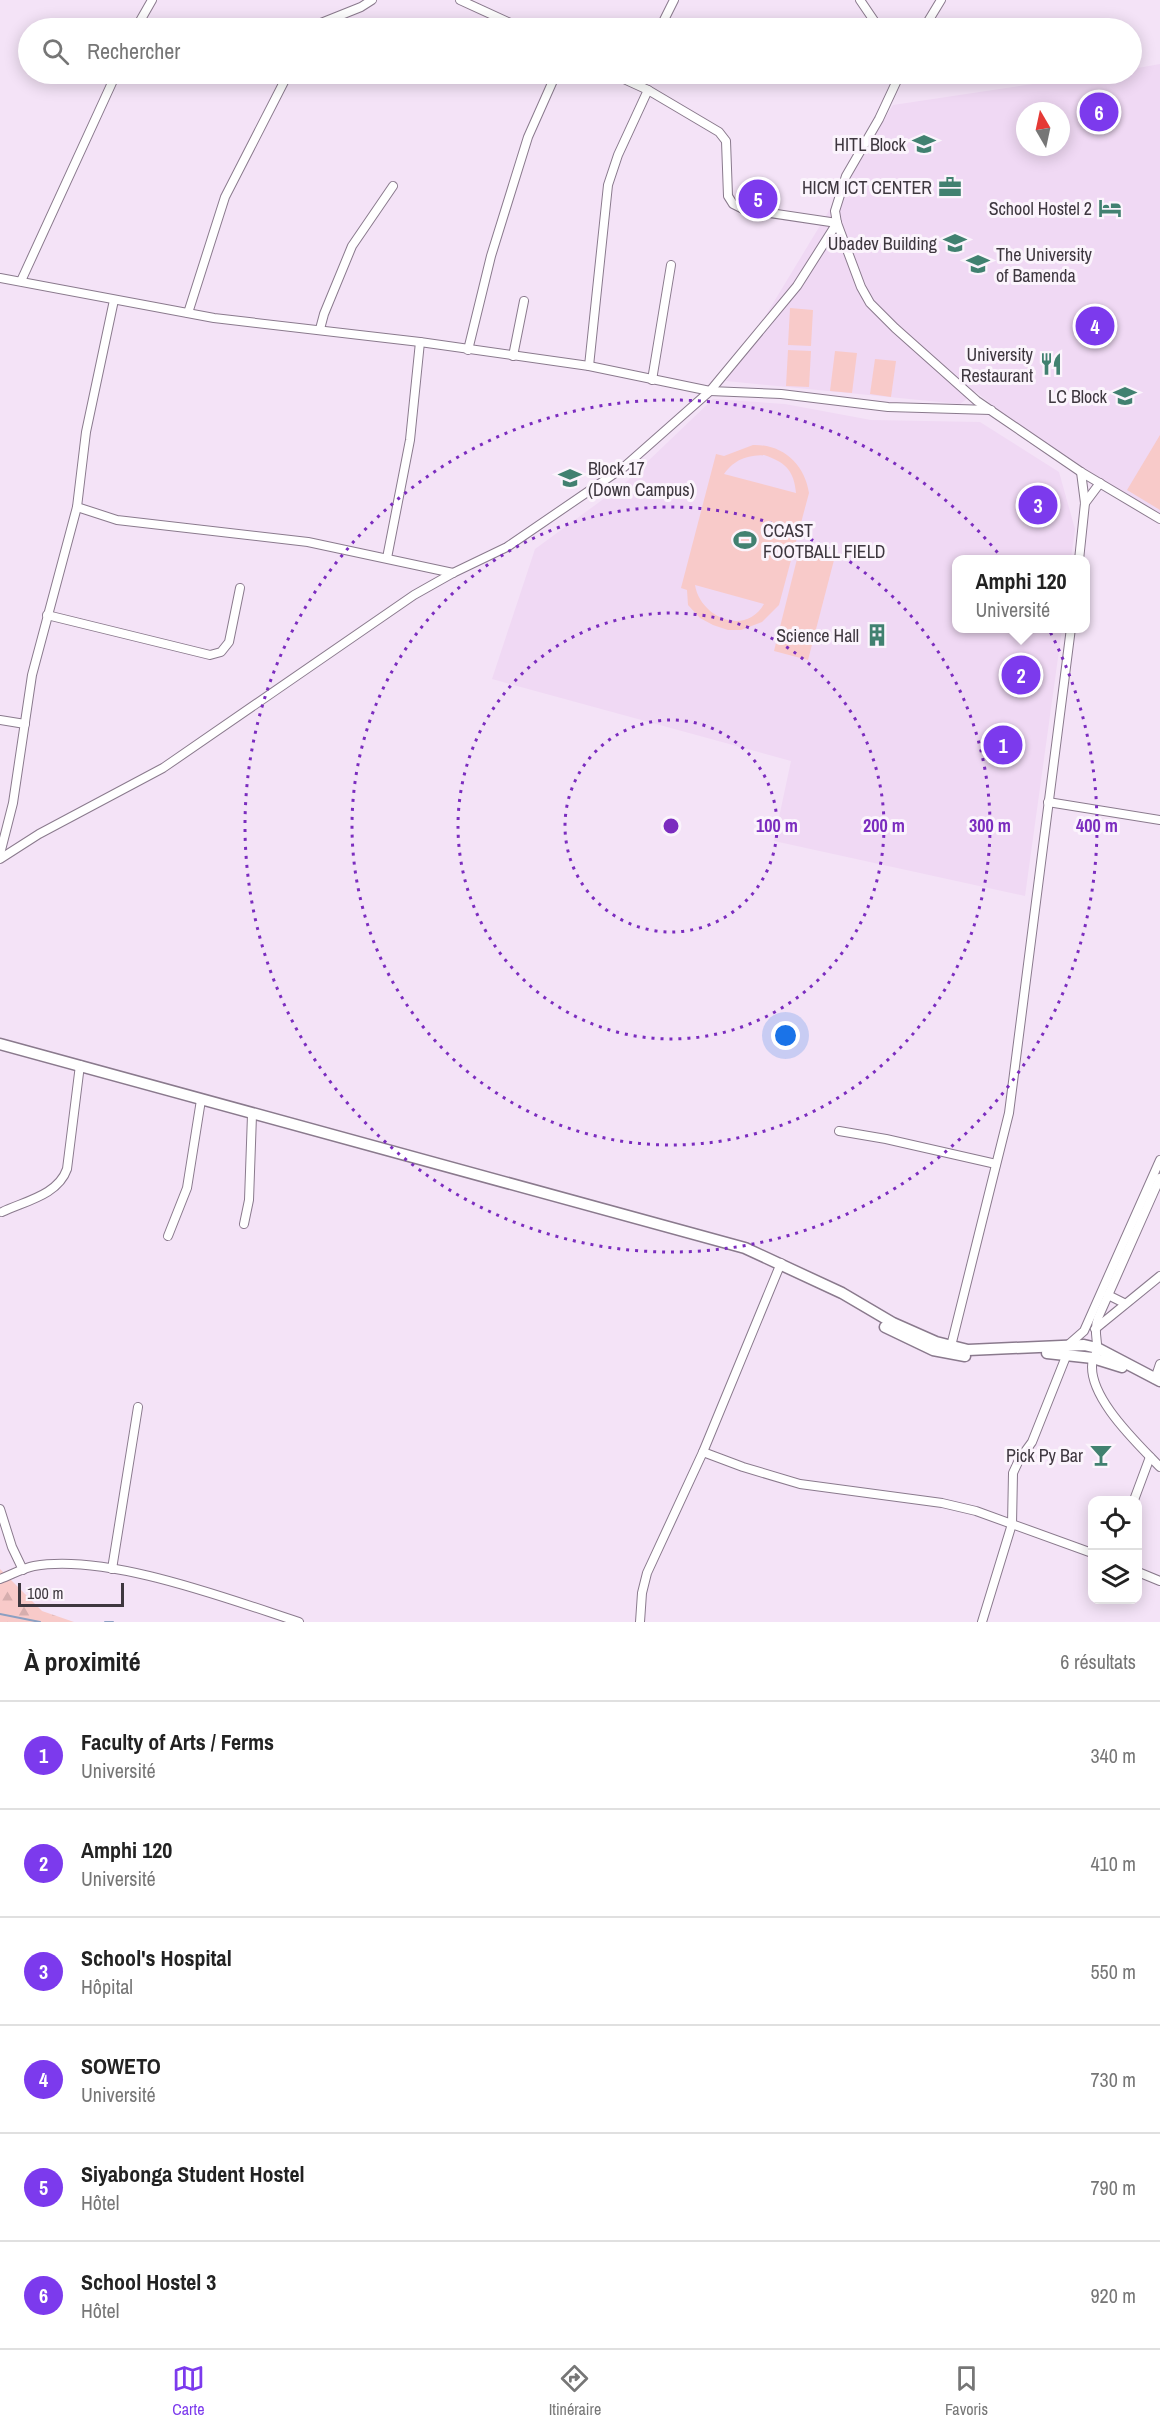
<!DOCTYPE html>
<html lang="fr">
<meta charset="utf-8">
<style>
body{margin:0;font-family:"Archivo Narrow",sans-serif;background:#f2f2f2;color:#222}
.controls{position:absolute;right:18px;bottom:18px;display:grid;overflow:hidden;border-radius:12px;box-shadow:0 3px 15px #0003}
.controls button{width:54px;height:54px;display:grid;place-items:center;padding:0;border:0;border-bottom:2px solid #e0e0e0;background:#fff;color:#222;font:30px sans-serif}
.compass{position:absolute;left:1016px;top:102px;width:54px;height:54px;border-radius:50%;background:#fff;box-shadow:0 3px 15px #0003;rotate:351deg}
.scale{position:absolute;left:18px;bottom:15px;width:106px;box-sizing:border-box;padding-left:6px;border:3px solid #3e373f;border-top:0;font-size:16px;line-height:21px;white-space:nowrap;color:#3e373f;-webkit-text-stroke:4px #fbf4fc;paint-order:stroke}
.you{position:absolute;left:786px;top:1036px;width:21px;height:21px;margin:-15px;border:4px solid #fff;border-radius:50%;background:#1a73e8;box-shadow:0 0 0 9px #1a73e833}
.badge{display:grid;place-items:center;width:39px;height:39px;border-radius:50%;background:#7c3aed;color:#fff;font-size:20px;font-weight:700}
.pin{position:absolute;translate:-50% -50%;border:3px solid #fff;box-shadow:0 2px 6px #0006}
.popup{position:absolute;left:952px;top:555px;width:138px;height:78px;box-sizing:border-box;display:grid;place-content:center;border-radius:12px;background:#fff;filter:drop-shadow(0 2px 4px #0005);font-size:20px;white-space:nowrap;color:#767676}
.popup b{font-size:22px;color:#222}
.popup::after{content:'';position:absolute;left:50%;top:100%;margin-left:-12px;border:12px solid transparent;border-top-color:#fff}
.list{margin:0;padding:0;list-style:none}
h2{display:flex;justify-content:space-between;align-items:center;height:78px;margin:0;padding:0 24px;font-size:26px}
h2 small{font-size:20px;font-weight:400;color:#767676}
.list li{display:grid;grid-template-columns:39px 1fr auto;gap:18px;align-items:center;box-sizing:border-box;height:108px;padding:0 24px;border-top:2px solid #e0e0e0}
.list b{display:block;font-size:22px;white-space:nowrap}
.list p{margin:0;font-size:20px;white-space:nowrap;color:#767676}
.list em{font-size:20px;font-style:normal;color:#767676}
.icon{flex:none;width:33px;height:33px;fill:none;stroke:currentColor;stroke-width:2;stroke-linecap:round;stroke-linejoin:round}
.map{position:relative;flex:none;width:1160px;height:1622px;overflow:hidden}
.search{position:absolute;background:#fff;box-shadow:0 3px 15px #0003;left:18px;right:18px;top:18px;height:66px;display:flex;align-items:center;gap:15px;box-sizing:border-box;padding:0 21px;border-radius:33px;color:#767676;font-size:22px}
.sheet{height:726px;background:#fff}
nav{display:flex;justify-content:space-around;align-items:center;box-sizing:border-box;height:84px;border-top:2px solid #e0e0e0;background:#fff;font-size:16px;color:#767676}
nav a{display:grid;justify-items:center;gap:3px}
nav .on{color:#7c3aed}
.map>svg:first-child{display:block}
.built{fill:#f0d9f4;fill-rule:evenodd}
.forest{fill:url(#forest-firs)}
.pitch{fill:#f8cac9;fill-rule:evenodd}
.lines{fill:none;stroke-linecap:round;stroke-linejoin:round}
.stream{stroke:#8b9fc2;stroke-width:2}
.minor-casing{stroke:#8a7a8d;stroke-width:10}
.highway-casing{stroke:#8a7a8d;stroke-width:13}
.minor{stroke:#fff;stroke-width:8}
.highway{stroke:#fff;stroke-width:10}
.ring{fill:none;stroke:#7b2cbf;stroke-width:3;stroke-dasharray:3 6}
.labels{text-anchor:middle;dominant-baseline:central;stroke-width:6;stroke-linejoin:round;paint-order:stroke}
.poi-label{font-size:18px;fill:#3e373f;stroke:#fbf4fc;text-anchor:end}
.centre{fill:#7b2cbf;stroke:#fbf4fc;stroke-width:3}
.ring-label{font-size:18px;text-anchor:middle;font-weight:bold;fill:#7b2cbf;stroke:#fbf4fc;stroke-width:6;stroke-linejoin:round;paint-order:stroke}
</style>
<div class="map">
<svg width="1160" height="1622" viewBox="0 0 1160 1622">
<defs>
<pattern id="forest-firs" width="22" height="20" patternUnits="userSpaceOnUse" patternTransform="scale(1.5)"><rect width="22" height="20" fill="#f8cac9"/><path d="M5 1l3.5 6h-7zM16 11l3.5 6h-7z" fill="#d6aeae"/></pattern>
</defs>
<rect width="100%" height="100%" fill="#f4e3f7"/>
<!-- built -->
<g class="built">
<path d="M1160 64V517L1050 451 976 392 960 404 726 381 893 105 1099 74H1132V69ZM1025 111H1061V147H1025Z"/>
<polygon points="713,399 785,404 871,420 980,422 1059,472 1075,529 1071,559 956,560 956,628 1062,629 1025,896 774,841 791,761 492,679 535,549 624,484"/>
</g>
<!-- forest -->
<polygon class="forest" points="0,1569 42,1611 74,1622 0,1622"/>
<!-- pitch -->
<g class="pitch">
<polygon points="790,308 813,310 811,346 788,345"/>
<polygon points="788,350 811,351 809,387 786,386"/>
<polygon points="835,351 857,353 852,393 830,391"/>
<polygon points="875,359 896,361 891,397 870,394"/>
<polygon points="1160,435 1160,510 1127,490"/>
<path d="M753 445C783 444 805 465 809 493L779 605 762 622 741 630H728L713 625 700 618 688 605 687 590 681 588 716 454 724 456ZM764 455C785 462 794 470 796 493L724 474C735 459 746 456 764 455ZM695 585 764 604C745 637 700 617 695 585Z"/>
<polygon points="799,551 834,560 808,660 774,651"/>
</g>
<g class="lines">
<!-- stream -->
<g class="stream">
<polyline points="0,1614 40,1622"/>
<polyline points="105,1622 113,1622"/>
</g>
<!-- minor casing -->
<g class="minor-casing">
<g id="minor">
<polyline points="460,0 521,28"/>
<polyline points="860,0 879,28"/>
<polyline points="136,28 152,0"/>
<polyline points="313,28 316,25 361,7 372,0"/>
<polyline points="660,28 674,0"/>
<polyline points="924,28 941,0"/>
<polyline points="613,74 648,90 719,132 726,141 728,196 733,204 743,209 837,223"/>
<polyline points="900,74 879,119 846,176 835,211 837,223 861,287 870,303 895,328 977,401 1081,472 1160,519"/>
<polyline points="634,83 638,74"/>
<polyline points="0,278 214,318 420,342 589,366 710,391 781,394 888,407 991,410"/>
<polyline points="21,281 116,74"/>
<polyline points="188,313 225,197 288,74"/>
<polyline points="320,329 324,314 352,246 393,186"/>
<polyline points="468,350 491,256 528,137 556,74"/>
<polyline points="513,356 524,301"/>
<polyline points="589,366 608,185 618,155 648,90"/>
<polyline points="652,380 671,265"/>
<polyline points="1085,503 1100,483"/>
<polyline points="77,507 117,520 308,542 453,573"/>
<polyline points="387,558 410,440 420,342"/>
<polyline points="1079,560 1085,503 1081,472"/>
<polyline points="47,615 210,655 221,652 229,642 240,588"/>
<polyline points="0,720 25,724"/>
<polyline points="1048,802 1160,820"/>
<polyline points="0,854 13,803 32,675 77,507 86,432 114,300"/>
<polyline points="0,859 39,834 163,768 414,595 453,573 507,547 624,467 710,391 797,286 837,223"/>
<polyline points="839,1131 886,1139 996,1164"/>
<path d="M1160 1178 1098 1318C1093 1330 1098 1339 1097 1350 1097 1353 1094 1356 1093 1359 1084 1394 1138 1444 1160 1467"/>
<path d="M2 1212C25 1201 58 1195 67 1169L80 1065"/>
<polyline points="244,1224 249,1200 252,1115"/>
<polyline points="168,1236 187,1188 201,1100"/>
<polyline points="1108,1295 1124,1303"/>
<polyline points="1095,1329 1160,1276"/>
<polyline points="1068,1345 1084,1331 1160,1160"/>
<polyline points="950,1350 1009,1113 1071,628"/>
<polyline points="1155,1379 1160,1364"/>
<polyline points="703,1452 743,1467 800,1484 942,1503 976,1511 1092,1553"/>
<polyline points="1134,1500 1150,1457"/>
<polyline points="0,1509 12,1547 23,1570"/>
<polyline points="112,1569 138,1407"/>
<polyline points="1138,1572 1160,1581"/>
<path d="M0 1579C11 1575 23 1568 34 1566 107 1553 228 1599 299 1622"/>
<polyline points="640,1622 642,1593 647,1573 703,1452 781,1263"/>
<polyline points="982,1622 1012,1524 1013,1473 1019,1460 1032,1442 1067,1354"/>
</g>
</g>
<!-- highway casing -->
<g class="highway-casing">
<g id="highway">
<polyline points="0,1044 745,1248 842,1293 893,1323 936,1342 968,1350 1084,1345 1097,1348 1160,1381"/>
<polyline points="885,1327 933,1350 965,1356"/>
<polyline points="1047,1353 1093,1358 1122,1367"/>
</g>
</g>
<!-- minor -->
<use href="#minor" class="minor"/>
<!-- highway -->
<use href="#highway" class="highway"/>
</g>
<!-- distance rings -->
<g class="ring">
<circle cx="671" cy="826" r="106"/>
<circle cx="671" cy="826" r="213"/>
<circle cx="671" cy="826" r="319"/>
<circle cx="671" cy="826" r="426"/>
</g>
<!-- icons -->
<defs>
<g id="university-bare" transform="scale(1.8)"><path d="M0-5L7-2L0 1L-7-2ZM-4 1L0 2.5L4 1V4Q0 6-4 4Z" fill="#418170" stroke="#fbf4fc" stroke-width="2.5" paint-order="stroke"/></g>
<g id="office-bare" transform="scale(1.8)"><path d="M-6-3h4V-5.5h4V-3h4V5H-6ZM-1-4.5V-3h2v-1.5ZM-6 0V1H6V0Z" fill="#418170" stroke="#fbf4fc" stroke-width="2.5" paint-order="stroke"/></g>
<g id="hotel-bare" transform="scale(1.8)"><path d="M-6-4.5h1.5V1H6V5H4.5V3h-9V5H-6ZM-4 0a1.8 1.8 0 1 1 3.6 0ZM.5 0V-2.5h3Q6-2.5 6 0Z" fill="#418170" stroke="#fbf4fc" stroke-width="2.5" paint-order="stroke"/></g>
<g id="restaurant-bare" transform="scale(1.8)"><path d="M-5-6h1v4h1v-4h1v4h1v-4h1v5L-1.5 .5V6h-2V.5L-5-1ZM5-6V6H3V1.5H1.5Q1.5-4 5-6Z" fill="#418170" stroke="#fbf4fc" stroke-width="2.5" paint-order="stroke"/></g>
<g id="stadium-bare" transform="scale(1.8)"><path d="M0-5a6.5 5 0 1 0 0 10a6.5 5 0 1 0 0-10ZM-3.5-1.8h7v3.6h-7Z" fill="#418170" stroke="#fbf4fc" stroke-width="2.5" paint-order="stroke"/></g>
<g id="building-bare" transform="scale(1.8)"><path d="M-4-6H4V6H1V3H-1V6H-4ZM-2.5-4.3h1.7v1.8h-1.7ZM.8-4.3h1.7v1.8H.8ZM-2.5-1h1.7V.8h-1.7ZM.8-1h1.7V.8H.8Z" fill="#418170" stroke="#fbf4fc" stroke-width="2.5" paint-order="stroke"/></g>
<g id="bar-bare" transform="scale(1.8)"><path d="M-6-5H6L.8 .8V4.5H3.5V6h-7V4.5H-.8V.8Z" fill="#418170" stroke="#fbf4fc" stroke-width="2.5" paint-order="stroke"/></g>
</defs>
<g fill-rule="evenodd">
<use href="#university-bare" x="924" y="144"/>
<use href="#office-bare" x="950" y="187"/>
<use href="#hotel-bare" x="1110" y="208"/>
<use href="#university-bare" x="955" y="243"/>
<use href="#university-bare" x="978" y="264"/>
<use href="#restaurant-bare" x="1051" y="364"/>
<use href="#university-bare" x="1125" y="396"/>
<use href="#university-bare" x="570" y="478"/>
<use href="#stadium-bare" x="745" y="540"/>
<use href="#building-bare" x="877" y="635"/>
<use href="#bar-bare" x="1101" y="1455"/>
</g>
<g class="labels">
<!-- poi labels -->
<g class="poi-label">
<text x="906" y="144">HITL Block</text>
<text x="932" y="187">HICM ICT CENTER</text>
<text x="1092" y="208">School Hostel 2</text>
<text x="937" y="243">Ubadev Building</text>
<text x="996" y="254" text-anchor="start">The University<tspan x="996" dy="21">of Bamenda</tspan></text>
<text x="1033" y="354">University<tspan x="1033" dy="21">Restaurant</tspan></text>
<text x="1107" y="396">LC Block</text>
<text x="588" y="468" text-anchor="start">Block 17<tspan x="588" dy="21">(Down Campus)</tspan></text>
<text x="763" y="530" text-anchor="start">CCAST<tspan x="763" dy="21">FOOTBALL FIELD</tspan></text>
<text x="859" y="635">Science Hall</text>
<text x="1083" y="1455">Pick Py Bar</text>
</g>
</g>
<circle cx="671" cy="826" r="9" class="centre"/>
<g class="ring-label">
<text x="777" y="832">100 m</text>
<text x="884" y="832">200 m</text>
<text x="990" y="832">300 m</text>
<text x="1097" y="832">400 m</text>
</g>
</svg>
<div class="controls">
<button><svg class="icon" aria-label="locate" viewBox="0 0 24 24"><circle cx="12" cy="12" r="6"/><path d="M12 2v4M12 18v4M2 12h4M18 12h4"/></svg></button>
<button><svg class="icon" aria-label="layers" viewBox="0 0 24 24"><path d="M12 4l9 5-9 5-9-5zM3 14l9 5 9-5"/></svg></button>
</div>
<svg class="compass" viewBox="-18 -18 36 36"><path d="M0-13l5 13h-10z" fill="#e53935"/><path d="M0 13l5-13h-10z" fill="#767676"/></svg>
<div class="scale">100 m</div>
<div class="you"></div>
<div class="pin badge" style="left:1003px;top:745px">1</div>
<div class="pin badge" style="left:1021px;top:675px">2</div>
<div class="popup"><b>Amphi 120</b>Université</div>
<div class="pin badge" style="left:1038px;top:505px">3</div>
<div class="pin badge" style="left:1095px;top:326px">4</div>
<div class="pin badge" style="left:758px;top:199px">5</div>
<div class="pin badge" style="left:1099px;top:112px">6</div>
<div class="search"><svg class="icon" aria-label="search" viewBox="0 0 24 24"><circle cx="10" cy="10" r="6"/><path d="M15 15l6 6"/></svg>Rechercher</div>
</div>
<section class="sheet">
<h2>À proximité<small>6 résultats</small></h2>
<ul class="list">
<li><span class="badge">1</span><div><b>Faculty of Arts / Ferms</b><p>Université</p></div><em>340 m</em></li>
<li><span class="badge">2</span><div><b>Amphi 120</b><p>Université</p></div><em>410 m</em></li>
<li><span class="badge">3</span><div><b>School's Hospital</b><p>Hôpital</p></div><em>550 m</em></li>
<li><span class="badge">4</span><div><b>SOWETO</b><p>Université</p></div><em>730 m</em></li>
<li><span class="badge">5</span><div><b>Siyabonga Student Hostel</b><p>Hôtel</p></div><em>790 m</em></li>
<li><span class="badge">6</span><div><b>School Hostel 3</b><p>Hôtel</p></div><em>920 m</em></li>
</ul>
</section>
<nav>
<a class="on"><svg class="icon" aria-label="map" viewBox="0 0 24 24"><path d="M3 6l6-2 6 2 6-2v14l-6 2-6-2-6 2zM9 4v14M15 6v14"/></svg>Carte</a>
<a><svg class="icon" aria-label="directions" viewBox="0 0 24 24"><path d="M12 3l9 9-9 9-9-9zM9 14v-3h6M13 9l2 2-2 2"/></svg>Itinéraire</a>
<a><svg class="icon" aria-label="saved" viewBox="0 0 24 24"><path d="M7 4h10v16l-5-4-5 4z"/></svg>Favoris</a>
</nav>
